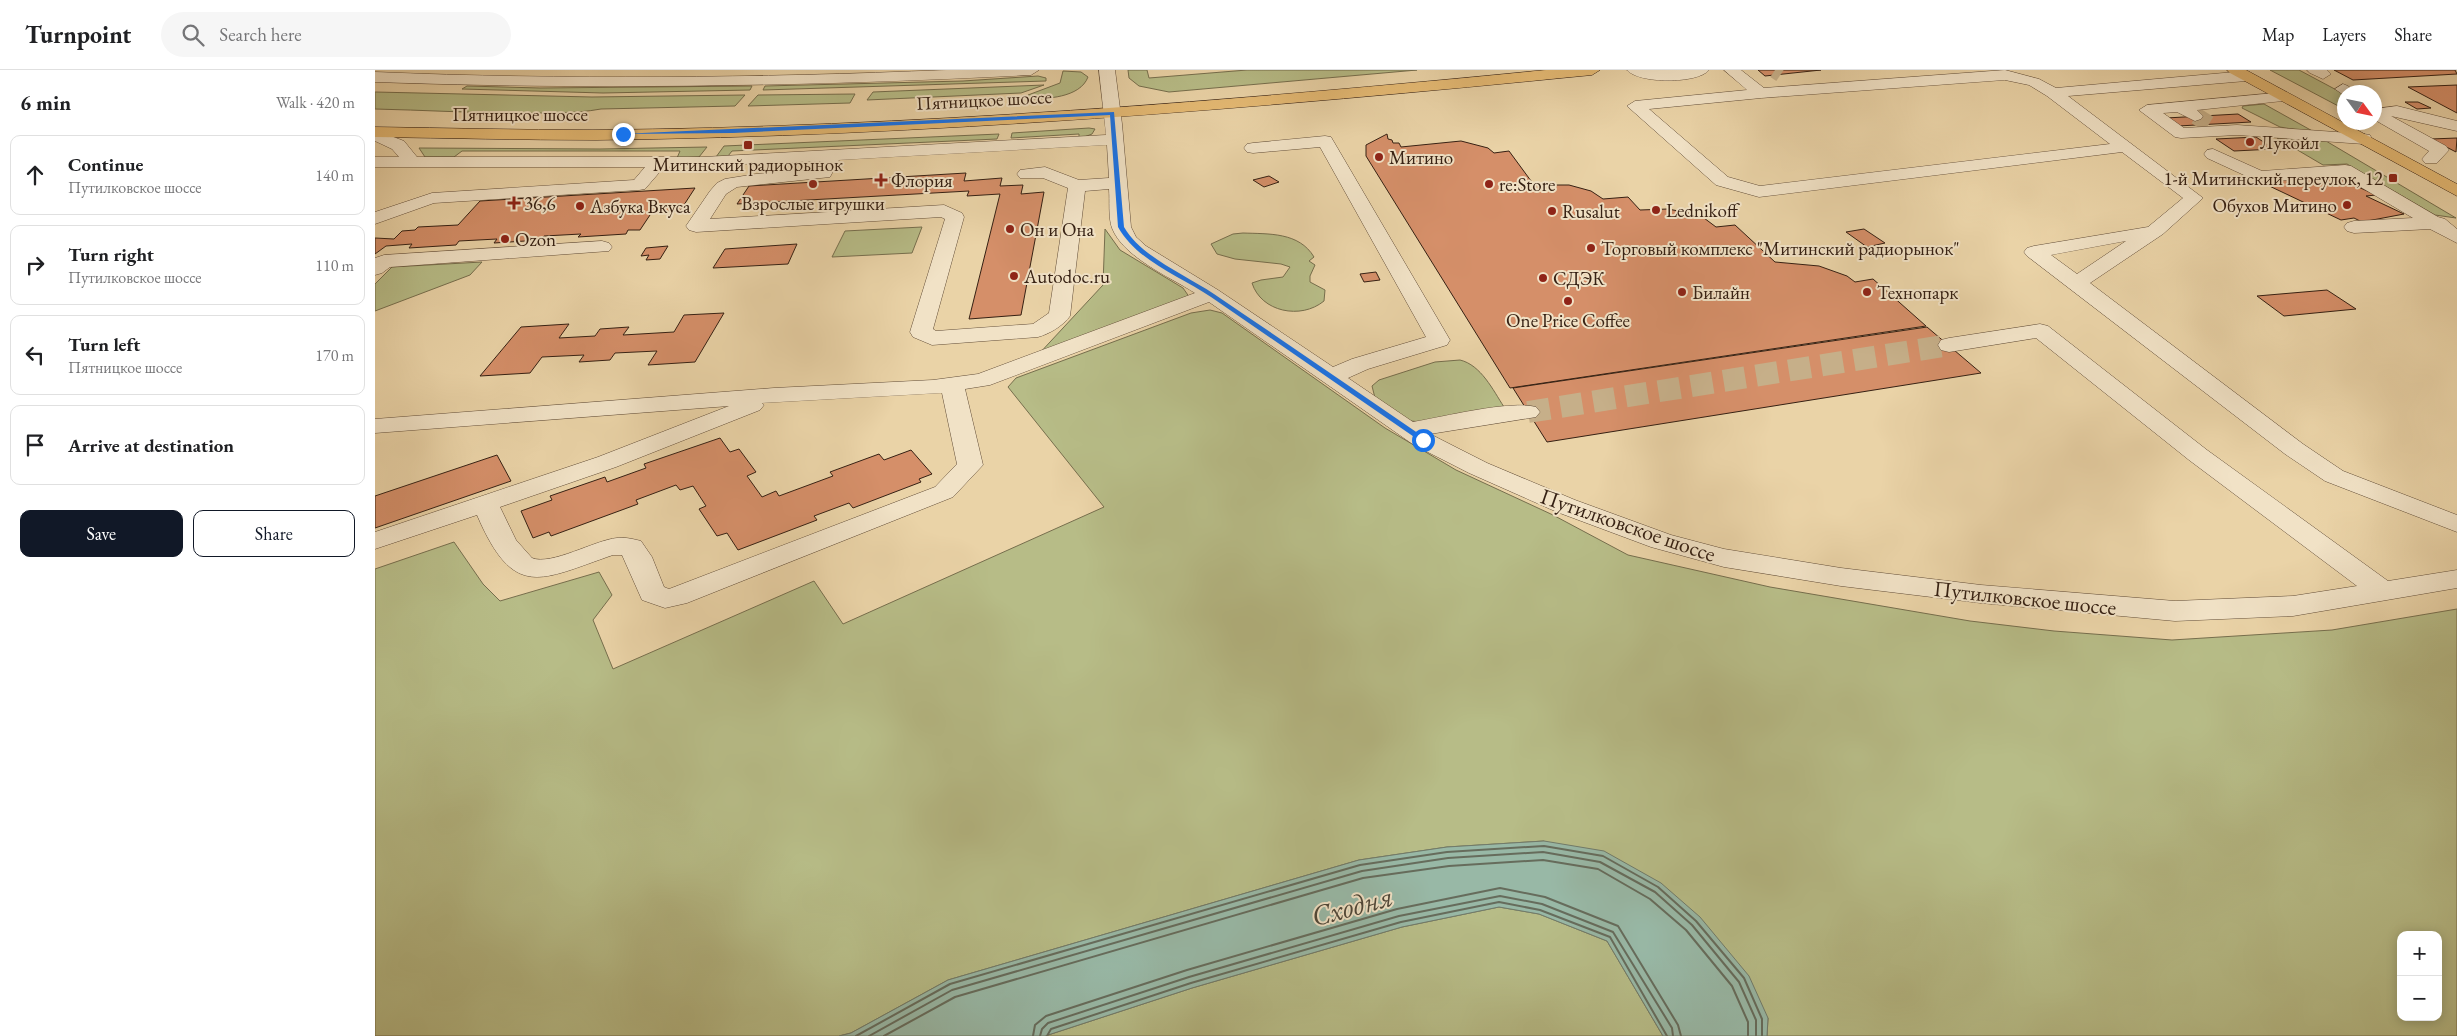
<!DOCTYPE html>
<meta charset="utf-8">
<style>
body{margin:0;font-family:"EB Garamond",serif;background:#f6f6f6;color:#202124}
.controls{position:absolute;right:15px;bottom:15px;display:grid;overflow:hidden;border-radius:10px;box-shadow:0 2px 12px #0003}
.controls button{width:45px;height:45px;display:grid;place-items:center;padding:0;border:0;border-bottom:1px solid #e0e0e0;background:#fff;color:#202124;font:25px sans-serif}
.compass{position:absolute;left:1962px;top:15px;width:45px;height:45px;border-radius:50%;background:#fff;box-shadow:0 2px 12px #0003;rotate:123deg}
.stop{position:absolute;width:15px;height:15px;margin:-11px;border:4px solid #1a73e8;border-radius:50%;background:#fff}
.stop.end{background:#1a73e8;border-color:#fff;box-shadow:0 1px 5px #0008}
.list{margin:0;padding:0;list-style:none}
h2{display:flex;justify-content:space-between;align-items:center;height:65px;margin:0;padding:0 20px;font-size:21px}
h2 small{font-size:16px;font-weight:400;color:#757577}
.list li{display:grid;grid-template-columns:32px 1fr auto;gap:15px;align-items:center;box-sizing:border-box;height:80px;margin:0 10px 10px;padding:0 10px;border:1px solid #e0e0e0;border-radius:10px}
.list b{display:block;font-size:19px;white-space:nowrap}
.list p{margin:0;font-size:16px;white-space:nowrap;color:#757577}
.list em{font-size:16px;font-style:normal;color:#757577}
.actions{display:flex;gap:10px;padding:15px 20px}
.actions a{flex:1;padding:11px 0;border:1px solid #111827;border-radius:10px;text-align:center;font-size:18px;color:#111827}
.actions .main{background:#111827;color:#fff}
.icon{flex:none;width:28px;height:28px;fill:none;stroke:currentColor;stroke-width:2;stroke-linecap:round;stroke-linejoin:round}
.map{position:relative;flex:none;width:2082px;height:966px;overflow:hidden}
header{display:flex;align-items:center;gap:30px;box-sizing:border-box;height:70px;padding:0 25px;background:#fff;border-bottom:1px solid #e0e0e0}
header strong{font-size:24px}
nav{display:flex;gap:28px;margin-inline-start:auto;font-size:18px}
.search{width:350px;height:45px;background:#f6f6f6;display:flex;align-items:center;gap:12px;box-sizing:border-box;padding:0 18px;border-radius:28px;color:#757577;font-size:19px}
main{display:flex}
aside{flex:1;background:#fff}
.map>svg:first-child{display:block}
.green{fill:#b7bc87;stroke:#766e4d;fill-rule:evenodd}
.water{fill:#98b8a6;stroke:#707b6b}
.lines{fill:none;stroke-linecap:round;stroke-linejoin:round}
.shore{stroke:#666c5c;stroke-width:2}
.building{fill:#d58f69;stroke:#352013}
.minor-tunnel-far1{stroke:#c6af89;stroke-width:17;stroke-dasharray:17 9;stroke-linecap:butt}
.minor-tunnel{stroke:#c6af89;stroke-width:22;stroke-dasharray:22 11;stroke-linecap:butt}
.minor-casing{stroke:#624d38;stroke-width:1}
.major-casing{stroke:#352013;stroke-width:1}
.minor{fill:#f1e2c6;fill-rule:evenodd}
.major{fill:#e5ba74;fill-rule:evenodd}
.route{fill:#1a73e8}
.poi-dot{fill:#8f2418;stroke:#f1e2c6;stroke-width:2}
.labels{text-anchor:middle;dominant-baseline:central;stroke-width:4;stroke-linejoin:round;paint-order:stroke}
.far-street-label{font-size:19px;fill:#352013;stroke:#f1e2c6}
.far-poi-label{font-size:19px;fill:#352013;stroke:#f1e2c6;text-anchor:start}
.street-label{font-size:22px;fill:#352013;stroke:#f1e2c6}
.near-water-label{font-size:29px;font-style:italic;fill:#4e4638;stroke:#f1e2c6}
</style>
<header>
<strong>Turnpoint</strong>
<div class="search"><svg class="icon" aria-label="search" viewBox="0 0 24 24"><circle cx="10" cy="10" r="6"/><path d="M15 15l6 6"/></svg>Search here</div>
<nav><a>Map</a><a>Layers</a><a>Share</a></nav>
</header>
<main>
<aside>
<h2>6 min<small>Walk · 420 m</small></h2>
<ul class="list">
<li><svg class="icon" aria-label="ahead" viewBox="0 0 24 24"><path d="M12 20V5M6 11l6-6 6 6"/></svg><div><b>Continue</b><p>Путилковское шоссе</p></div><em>140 m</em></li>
<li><svg class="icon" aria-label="right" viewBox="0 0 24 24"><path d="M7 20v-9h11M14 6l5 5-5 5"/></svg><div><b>Turn right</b><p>Путилковское шоссе</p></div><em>110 m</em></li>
<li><svg class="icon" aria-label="left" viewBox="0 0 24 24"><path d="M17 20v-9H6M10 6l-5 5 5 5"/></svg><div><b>Turn left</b><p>Пятницкое шоссе</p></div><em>170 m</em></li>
<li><svg class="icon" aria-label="arrive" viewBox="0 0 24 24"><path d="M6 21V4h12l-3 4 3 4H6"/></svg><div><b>Arrive at destination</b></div></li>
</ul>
<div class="actions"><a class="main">Save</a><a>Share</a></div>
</aside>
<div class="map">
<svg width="2082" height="966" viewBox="0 0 2082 966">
<rect width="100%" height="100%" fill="#ead3a7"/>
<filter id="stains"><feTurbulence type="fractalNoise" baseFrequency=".004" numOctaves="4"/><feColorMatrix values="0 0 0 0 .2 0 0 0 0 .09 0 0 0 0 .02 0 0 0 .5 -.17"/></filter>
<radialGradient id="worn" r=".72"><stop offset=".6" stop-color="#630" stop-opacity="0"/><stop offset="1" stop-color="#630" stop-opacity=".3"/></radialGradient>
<!-- green -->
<g class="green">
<polygon points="753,0 772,0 774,8 872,0 1042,0 794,22 764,16 754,8"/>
<polygon points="1895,0 1924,0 1969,24 1969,39"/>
<path d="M688 1 706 2 713 7C705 28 671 29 652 29L653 25 685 13Z"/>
<polygon points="663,6 671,8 671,11 388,20 390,16 588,11"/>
<polygon points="669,15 646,23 492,30 498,22"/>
<polygon points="92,16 165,18 377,16 375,20 228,23 87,19"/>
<path d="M0 22 217 27 370 25 360 36 226 39C199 44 170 43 142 43 95 43 47 40 0 39Z"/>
<polygon points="480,24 475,33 373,36 383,25"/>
<polygon points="1889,34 1941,63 1905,57 1867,38 1868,36"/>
<polygon points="714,58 720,59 717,64 704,69 704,64 636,68 637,63"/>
<polygon points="624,64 622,69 357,81 353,86 341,87 349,76"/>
<polygon points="1902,68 1951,71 2081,148 2060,145 1972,94 1948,95"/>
<polygon points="332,77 324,87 302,88 305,81 87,81 79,87 50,87 44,78 225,79"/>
<polygon points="547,157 537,183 457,187 470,161"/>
<polygon points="730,159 745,180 808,218 815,228 662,286 728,215"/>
<path d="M868 163C894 164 924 162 939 187L934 191 940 195 935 206V212L950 220 949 231C926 250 886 242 877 213L886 210 908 207 915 197 906 194 860 189 842 184 836 174 858 164Z"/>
<polygon points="107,192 95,205 0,241 0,214 17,197"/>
<path d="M835 240 847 243 1010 358 1081 400 1178 445 1253 485 1395 517 1595 551 1679 561 1797 570 1957 560 2082 539V966H1392L1393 948 1169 771 1072 777 984 790 573 910 476 963 464 966H0V499L79 472 108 514 125 531 224 502 237 525 218 550 238 599 439 511 468 554 729 437 633 317 641 308 816 243ZM2026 865H2063V947H2026Z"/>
<path d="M1085 290C1106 295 1118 320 1129 337L1048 352 1035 351 1000 328 997 316 1004 310 1060 292Z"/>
<polygon points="1124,837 1164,844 1232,871 1288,966 670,966 817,918 1027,857"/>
</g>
<!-- water -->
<polygon class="water" points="1169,771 1229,781 1286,813 1325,847 1374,906 1393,948 1392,966 1288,966 1232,871 1164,844 1124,837 1027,857 817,918 670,966 464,966 476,963 573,910 984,790 1072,777"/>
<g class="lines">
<!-- shore -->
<g class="shore">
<polyline points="481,966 575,914 985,795 1072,782 1169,776 1228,786 1283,817 1321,851 1369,908 1387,949 1387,966"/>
<polyline points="494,966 577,920 987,801 1073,788 1168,782 1225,792 1280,822 1317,855 1364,912 1381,950 1381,966"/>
<polyline points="509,966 580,927 988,808 1074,796 1168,790 1223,799 1275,829 1311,860 1357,916 1373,952 1373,966"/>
<polyline points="658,966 660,955 671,946 812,900 1022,839 1125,818 1170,827 1243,856 1303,955 1306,966"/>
<polyline points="665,966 667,959 673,953 814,907 1024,846 1125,826 1167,834 1238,862 1297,958 1298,966"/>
<polyline points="672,966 676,959 816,913 1026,852 1124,832 1165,840 1235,867 1292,966"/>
</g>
</g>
<!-- building -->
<g class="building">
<polygon points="1383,0 1446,0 1390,6"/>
<polygon points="1959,0 2080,0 2082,4 1978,10"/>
<polygon points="2082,15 2082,43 2033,17"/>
<polygon points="2030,32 2043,32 2056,38 2042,39"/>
<polygon points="1863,44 1876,52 1803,56 1791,48"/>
<polygon points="1012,64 1013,69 1017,70 1018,73 1024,73 1026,77 1086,71 1113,78 1119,83 1134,81 1159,115 1194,115 1216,121 1228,129 1253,127 1265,140 1293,139 1314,143 1329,148 1341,157 1360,155 1400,192 1444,196 1472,206 1480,212 1498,209 1551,256 1135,318 991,86 991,75"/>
<polygon points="1881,67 1899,79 1859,81 1841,69"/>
<polygon points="2082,68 2081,82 2056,69"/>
<polygon points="591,103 589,111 627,108 625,116 648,115 646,124 669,122 646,245 594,249 625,124 592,126 594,121 362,134 374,116"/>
<polygon points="1957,105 2001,125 1991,126 2029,144 1987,152 1979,148 1966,150 1888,113 1912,109 1918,112"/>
<polygon points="894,106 904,112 889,117 878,110"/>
<polygon points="320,118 305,141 277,142 265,160 253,160 251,164 203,167 206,164 169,166 166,170 119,173 122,169 84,171 81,175 34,178 37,174 11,176 0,184 0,168 19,169 27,161 40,160 43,157 83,155 105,131"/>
<polygon points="1489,159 1510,173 1492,177 1471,162"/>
<polygon points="422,174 413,194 338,198 350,179"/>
<polygon points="293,176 285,189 271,190 274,185 266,186 271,178"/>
<polygon points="1001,202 1005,210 989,212 985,204"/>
<polygon points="1952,220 1981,239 1909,246 1882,226"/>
<polygon points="349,243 320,292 273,295 282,281 240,283 235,290 204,292 209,285 167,287 155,303 105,306 146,257 194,254 184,268 220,266 225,259 254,257 248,265 299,262 309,245"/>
<polygon points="1552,257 1606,303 1172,372 1138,318"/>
<polygon points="345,368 355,382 364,379 381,402 372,406 387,427 401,421 404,426 458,406 455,402 504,384 509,390 536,380 557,404 544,409 546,412 478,438 474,433 439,446 442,450 363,480 352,463 342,466 324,439 331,436 318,416 305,420 301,415 261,430 263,434 176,466 174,462 158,468 146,441 177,430 175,426 230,407 232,412 271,398 269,394"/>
<polygon points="122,385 136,411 0,458 0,426"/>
</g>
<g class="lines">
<!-- minor-tunnel-far1 -->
<g class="minor-tunnel-far1">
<polyline points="1400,0 1406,4"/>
<polyline points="1821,46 1834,54"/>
</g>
<!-- minor-tunnel -->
<polyline class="minor-tunnel" points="1153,342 1574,275"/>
<!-- minor casing -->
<g class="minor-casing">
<g id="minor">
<path d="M572 0H664L656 5C437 16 219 20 0 12V2C191 10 381 8 572 0Z"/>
<path d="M724 0H740L747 54 756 157 761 167 771 176 843 220 958 297 977 289 1051 267 945 77 878 83 872 82 869 78 872 74 878 73 950 66 956 67 1075 270 1072 275 993 299 973 308 1038 352C1068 347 1135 330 1161 337L1165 342 1161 347 1055 364 1112 393 1200 430 1296 465 1349 479 1466 498 1606 515 1800 531 1918 526 1982 516 1814 390 1661 268 1574 282 1566 280 1563 275 1566 270 1574 268 1665 254 1673 256 1832 380 2013 511 2082 500V518L1918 546 1800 551 1606 533 1466 516 1349 497 1276 477 1182 442 1094 403 1039 375 834 232 615 315 590 319 608 395 578 427 312 533 290 538 267 530 247 485H238C165 510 139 531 102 445L0 479V462L223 387 354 336 0 363V349L399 318 558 310 603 304 820 223C795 207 748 187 737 158 733 147 735 131 734 119L710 121 695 246C688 256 674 264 663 267L557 275 538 267 535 262 570 149 566 147 321 162 314 160 311 156 335 121 342 113 350 109 381 104 442 99 446 91 289 97 270 119 264 120 59 133 0 154V142L57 123 259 110 270 97H0V87H24L17 79 0 71V60L29 71 42 87H328L731 65ZM732 75 734 108 704 110 670 97 645 100 642 104 645 108H668L693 118 674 243 658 254 561 261 558 259 589 147 587 143 569 135 335 149 351 124 362 117 455 107 464 90ZM567 323 582 394 560 417 294 519 289 517 277 487 266 471C258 469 250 467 242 468 220 470 176 496 157 488L141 470 125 437 241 397 385 340 389 335 387 333Z"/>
<path d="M1252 0H1334C1323 14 1263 14 1252 0Z"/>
<path d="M1349 0H1366L1389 18 1630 0 1664 9 1681 18 1871 1 1876 3 1879 6 1871 11 1693 26 1828 128 1788 164 1715 213 1928 374 1968 401 2082 445V462L1950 411 1910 384 1652 186 1649 182 1652 178 1659 176 1773 157 1808 128 1747 82 1384 127 1341 115 1252 36 1260 31 1372 20ZM1630 10 1654 15 1672 26 1735 74 1385 116 1353 107 1274 39 1386 28ZM1751 171 1702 204 1676 185Z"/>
<polygon points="1932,0 1952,0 1956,4 1948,9 1935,3"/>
<polygon points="1968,14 1973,16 1980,22 1970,22 1970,26 1960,19"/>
<polygon points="1911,22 1919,27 1917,30 1822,40 1828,46 1826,49 1820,51 1802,42 1788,43 1809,58 1862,55 1989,64 1995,65 1997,69 1995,73 1989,74 1862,65 1806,68 1800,67 1764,40 1772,35"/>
<polygon points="2022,36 2082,51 2082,61 2016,46 2071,76 2074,80 2062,93 2050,93 2047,89 2054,81 2000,50 2000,39"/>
<polygon points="1838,79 1887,101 1970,95 1976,96 2063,147 2070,149 2082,159 2082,173 2055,159 1979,163 1972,161 1969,157 1972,153 1979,151 2038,148 1967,106 1884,112 1832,88 1829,84 1832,80"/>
<polygon points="227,171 234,173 237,177 234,181 15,197 7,203 0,205 0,188 9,185"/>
</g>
</g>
<!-- major casing -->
<g class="major-casing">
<g id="major">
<path d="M1171 0H1225L1217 5C886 38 553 66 221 70 147 70 74 68 0 67V57C73 58 145 60 218 60 536 57 855 31 1171 0Z"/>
<polygon points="1852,0 1871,0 2082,114 2082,126 1855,3"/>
</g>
</g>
<!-- minor -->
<use href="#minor" class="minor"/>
<!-- major -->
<use href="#major" class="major"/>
</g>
<!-- route -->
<path class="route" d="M739 42 749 157C766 187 811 205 839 224 910 272 980 320 1050 368V371H1045C975 323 906 275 836 227 805 206 762 191 743 157L735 45 358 63 245 64Z"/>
<!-- markers -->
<g class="poi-dot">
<circle cx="1875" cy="72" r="5"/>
<rect x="368" y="70" width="10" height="10" rx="2.5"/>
<circle cx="1004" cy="87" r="5"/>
<rect x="2013" y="103" width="10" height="10" rx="2.5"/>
<path d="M503.5 102.5h5v5h5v5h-5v5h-5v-5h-5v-5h5z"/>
<circle cx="438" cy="114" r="5"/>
<circle cx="1114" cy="114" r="5"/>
<path d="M136.5 125.5h5v5h5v5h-5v5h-5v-5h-5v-5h5z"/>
<circle cx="1972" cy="135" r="5"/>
<circle cx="205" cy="136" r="5"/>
<circle cx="1281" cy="140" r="5"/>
<circle cx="1177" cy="141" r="5"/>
<circle cx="635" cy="159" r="5"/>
<circle cx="130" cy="169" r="5"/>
<circle cx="1216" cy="178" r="5"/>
<circle cx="639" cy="206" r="5"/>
<circle cx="1168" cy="208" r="5"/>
<circle cx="1307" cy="222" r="5"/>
<circle cx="1492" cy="222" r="5"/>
<circle cx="1193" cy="231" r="5"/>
</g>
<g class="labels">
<!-- far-street labels -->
<g class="far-street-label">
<text transform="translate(609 30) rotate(-3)">Пятницкое шоссе</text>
<text x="145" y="44">Пятницкое шоссе</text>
</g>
<!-- far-poi labels -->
<g class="far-poi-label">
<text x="1885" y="72">Лукойл</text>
<text x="1014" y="87">Митино</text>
<text x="373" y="94" text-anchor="middle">Митинский радиорынок</text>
<text x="2008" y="108" text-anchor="end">1-й Митинский переулок, 12</text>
<text x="516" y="110">Флория</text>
<text x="1124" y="114">re:Store</text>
<text x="149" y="133">36,6</text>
<text x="438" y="133" text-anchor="middle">Взрослые игрушки</text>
<text x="1962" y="135" text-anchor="end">Обухов Митино</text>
<text x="215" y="136">Азбука Вкуса</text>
<text x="1291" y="140">Lednikoff</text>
<text x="1187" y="141">Rusalut</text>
<text x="645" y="159">Он и Она</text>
<text x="140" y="169">Ozon</text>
<text x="1226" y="178">Торговый комплекс "Митинский радиорынок"</text>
<text x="649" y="206">Autodoc.ru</text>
<text x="1178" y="208">СДЭК</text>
<text x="1317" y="222">Билайн</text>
<text x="1502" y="222">Технопарк</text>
<text x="1193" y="250" text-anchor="middle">One Price Coffee</text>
</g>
<!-- street labels -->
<g class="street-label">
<text transform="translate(1253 455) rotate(19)">Путилковское шоссе</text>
<text transform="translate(1650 528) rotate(6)">Путилковское шоссе</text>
</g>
<!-- near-water labels -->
<g class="near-water-label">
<text transform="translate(977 836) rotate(-15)">Сходня</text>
</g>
</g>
<rect width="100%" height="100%" filter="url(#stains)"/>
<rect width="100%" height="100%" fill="url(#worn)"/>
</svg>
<div class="controls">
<button>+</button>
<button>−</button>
</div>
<svg class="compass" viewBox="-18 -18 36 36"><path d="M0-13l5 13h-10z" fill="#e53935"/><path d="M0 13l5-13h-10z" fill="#757577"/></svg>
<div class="stop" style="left:1048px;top:370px"></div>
<div class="stop end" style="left:248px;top:64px"></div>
</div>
</main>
